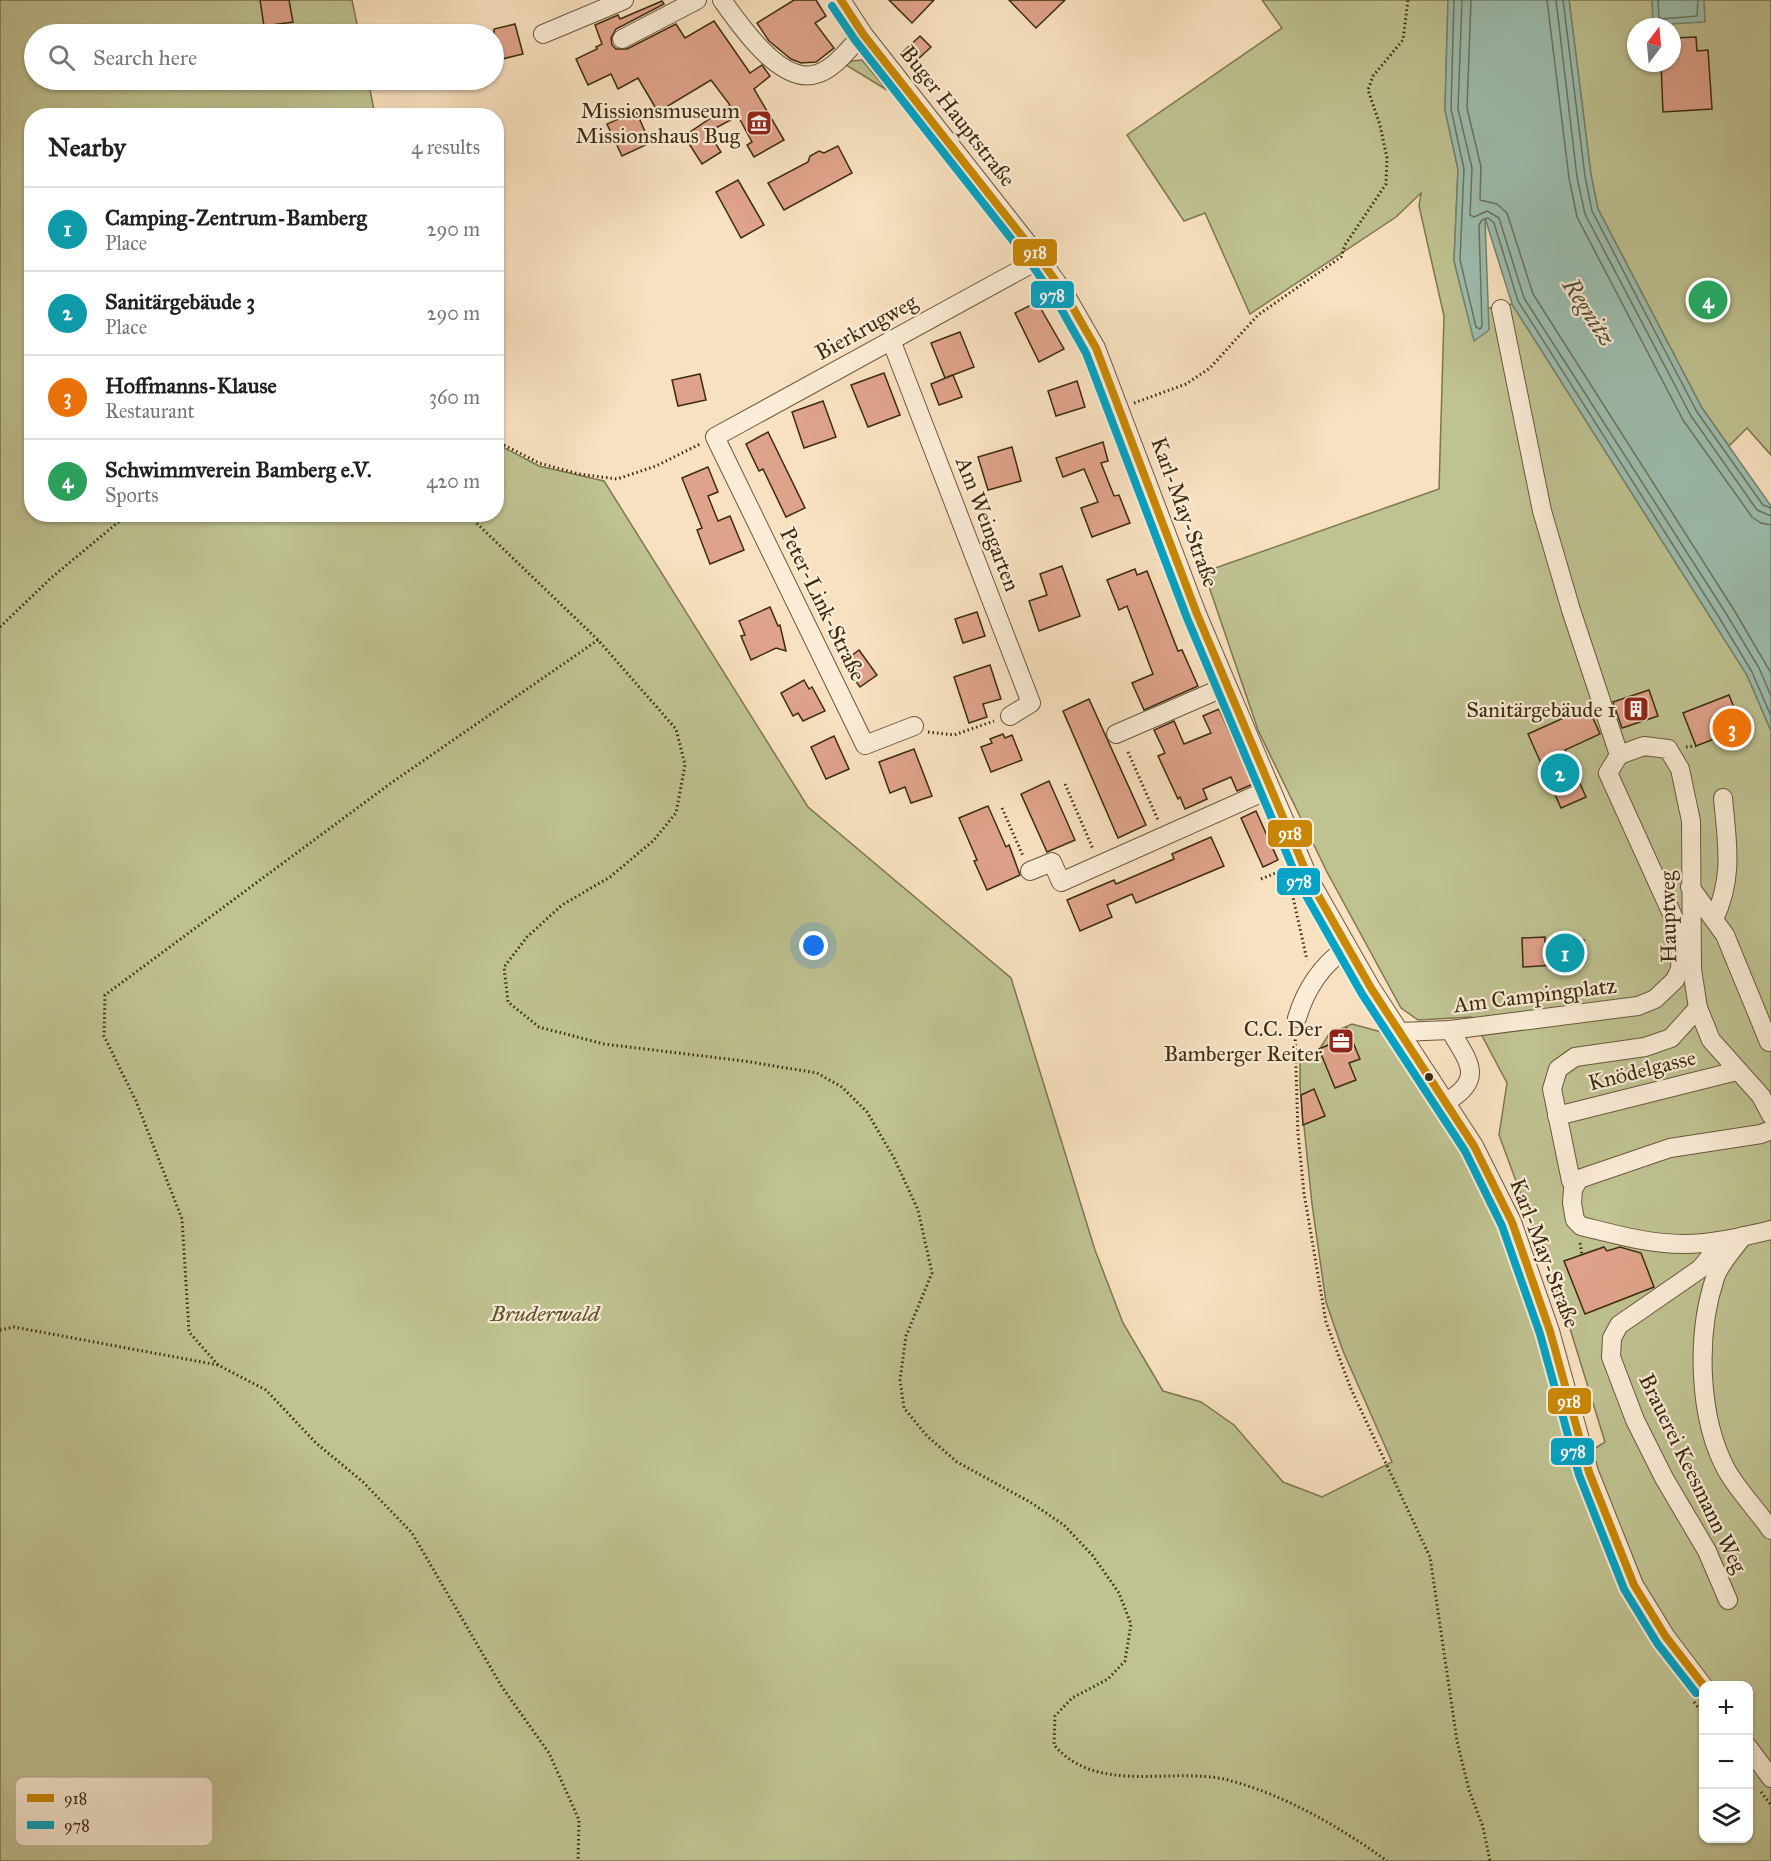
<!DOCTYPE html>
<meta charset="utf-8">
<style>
body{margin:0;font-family:"IM FELL Great Primer",serif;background:#f2f2f2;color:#222}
.controls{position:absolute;right:18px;bottom:18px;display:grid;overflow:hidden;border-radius:12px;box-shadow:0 2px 4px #0004}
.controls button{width:54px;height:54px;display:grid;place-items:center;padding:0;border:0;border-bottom:2px solid #e0e0e0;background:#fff;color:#222;font:30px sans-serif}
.compass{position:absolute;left:1627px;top:18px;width:54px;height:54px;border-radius:50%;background:#fff;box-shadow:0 2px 4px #0004;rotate:16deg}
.you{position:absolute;left:814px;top:946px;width:21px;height:21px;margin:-15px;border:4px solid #fff;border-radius:50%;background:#1a73e8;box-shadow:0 0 0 9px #1a73e833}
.badge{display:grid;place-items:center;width:39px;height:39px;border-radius:50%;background:#2563eb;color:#fff;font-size:20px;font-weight:700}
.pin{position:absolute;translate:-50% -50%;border:3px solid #fff;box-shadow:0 2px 6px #0006}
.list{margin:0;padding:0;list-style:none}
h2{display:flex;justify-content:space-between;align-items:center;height:78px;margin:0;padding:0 24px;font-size:26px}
h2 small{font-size:20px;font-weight:400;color:#767676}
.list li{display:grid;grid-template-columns:39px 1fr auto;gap:18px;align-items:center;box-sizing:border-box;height:84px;padding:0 24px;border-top:2px solid #e0e0e0}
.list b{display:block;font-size:22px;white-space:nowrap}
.list p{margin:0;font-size:20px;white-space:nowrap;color:#767676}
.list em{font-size:20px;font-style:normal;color:#767676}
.icon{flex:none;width:33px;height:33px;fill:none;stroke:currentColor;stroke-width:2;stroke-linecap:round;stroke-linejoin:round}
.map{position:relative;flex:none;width:1771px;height:1861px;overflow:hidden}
.search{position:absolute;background:#fff;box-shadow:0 2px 4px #0004;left:24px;top:24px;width:480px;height:66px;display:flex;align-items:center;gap:15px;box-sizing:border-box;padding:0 21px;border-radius:33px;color:#767676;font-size:22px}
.panel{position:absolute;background:#fff;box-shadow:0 2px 4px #0004;left:24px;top:108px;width:480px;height:414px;border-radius:24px}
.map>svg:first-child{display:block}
.green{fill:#bfc291;stroke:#7e7651;stroke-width:1.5;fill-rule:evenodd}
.water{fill:#9dbeaf;stroke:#768370;stroke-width:1.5}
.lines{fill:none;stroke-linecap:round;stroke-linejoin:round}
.shore{stroke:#6c7460;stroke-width:1.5}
.building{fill:#dfa38b;stroke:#3c2b11;stroke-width:1.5}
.minor-casing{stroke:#6b583d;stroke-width:20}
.path{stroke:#3c2b11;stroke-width:3;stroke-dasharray:1.5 3;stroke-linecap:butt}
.minor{stroke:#faecd6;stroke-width:18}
.bus-1-casing{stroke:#faecd6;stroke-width:12}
.bus-2-casing{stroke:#faecd6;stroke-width:12}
.bus-1{stroke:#c88704;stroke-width:8}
.bus-2{stroke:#03a3c5;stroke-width:8}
.bus-dot{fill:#3c2b11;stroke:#faecd6;stroke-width:2}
.labels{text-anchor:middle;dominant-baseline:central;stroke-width:4.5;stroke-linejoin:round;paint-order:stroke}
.poi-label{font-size:22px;fill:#3c2b11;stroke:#faecd6;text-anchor:end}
.street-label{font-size:22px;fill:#3c2b11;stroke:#faecd6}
.park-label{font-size:22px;font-style:italic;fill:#5d5131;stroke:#faecd6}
.water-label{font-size:24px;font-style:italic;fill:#545038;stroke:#faecd6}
.key{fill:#faecd6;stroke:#c1b29b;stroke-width:1.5}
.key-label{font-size:16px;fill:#3c2b11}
.line-badge{stroke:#faecd6;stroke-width:2}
.badge-label{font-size:16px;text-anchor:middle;font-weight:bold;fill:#fff}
</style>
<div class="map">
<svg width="1771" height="1861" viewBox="0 0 1771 1861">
<rect width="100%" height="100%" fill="#f8e1c0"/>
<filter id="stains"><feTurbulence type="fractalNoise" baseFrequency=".00333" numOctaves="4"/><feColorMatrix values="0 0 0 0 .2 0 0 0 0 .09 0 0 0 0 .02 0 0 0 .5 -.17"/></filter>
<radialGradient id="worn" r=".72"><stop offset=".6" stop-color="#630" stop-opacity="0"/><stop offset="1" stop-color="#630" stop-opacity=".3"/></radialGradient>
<!-- green -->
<g class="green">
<path d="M0 0H352L359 34H34V80H368L375 115 32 116V514H496L497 444 539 466 604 481 808 807 1011 978 1095 1250 1123 1323 1163 1391 1201 1402 1234 1425 1283 1482 1322 1497 1392 1462 1343 1351 1326 1302 1312 1204 1300 1087V1059L1317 1053 1329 1034 1352 1024 1385 1033 1391 1041 1443 1117 1502 1226 1549 1363 1576 1461 1605 1442 1568 1322 1499 1135 1507 1083 1472 1017 1418 1020 1401 1008 1327 872 1258 730 1204 572 1439 489 1444 316 1419 206 1421 193 1396 217 1250 314 1205 213 1184 221 1127 135 1282 28 1262 0H1448L1445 110 1458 169 1454 261 1467 312 1512 304 1747 675 1771 731V1861H0ZM1704 1686H1748V1838H1704Z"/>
<path d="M1569 0H1771V455L1747 428 1729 446 1702 408 1598 209 1591 175ZM1636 27H1672V63H1636Z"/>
<polygon points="862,60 887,90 846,65 852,61"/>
</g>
<!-- water -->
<g class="water">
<polygon points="1448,0 1569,0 1591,175 1598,209 1702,408 1771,506 1771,731 1747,675 1512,304 1485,218 1489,330 1474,341 1454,261 1458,169 1445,110"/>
<polygon points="1652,0 1704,0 1705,22 1653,25"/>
</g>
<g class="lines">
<!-- shore -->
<g class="shore">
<polyline points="1454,0 1451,109 1464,169 1460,260 1476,327 1480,329 1482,326 1479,225 1482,220 1488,218 1494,223 1518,301 1720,619 1752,672 1771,716"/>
<polyline points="1462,0 1458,109 1472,168 1470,215 1474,217 1487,211 1499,218 1524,298 1727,615 1759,668 1771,696"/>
<polyline points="1471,0 1467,108 1481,167 1480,200 1497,204 1507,213 1533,294 1734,610 1771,673"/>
<polyline points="1547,0 1569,178 1577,217 1683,420 1752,517 1761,523 1771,525"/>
<polyline points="1556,0 1577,177 1585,214 1691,416 1757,510 1771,516"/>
<polyline points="1563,0 1585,176 1592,211 1697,412 1763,505 1771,508"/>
<polyline points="1658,0 1659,17 1662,19 1697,16 1698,0"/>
</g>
</g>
<!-- building -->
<g class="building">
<polygon points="260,0 289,0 293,22 264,26"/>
<polygon points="794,0 816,0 826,16 815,23 834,48 816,62 801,63 791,59 769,41 757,23"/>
<polygon points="889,0 934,0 912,23"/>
<polygon points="1009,0 1065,0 1036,28"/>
<polygon points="662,1 664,4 616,29 611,38 612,45 616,49 627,49 676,24 685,38 714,21 750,73 762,65 770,76 754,89 784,140 754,157 747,145 752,142 738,116 708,132 721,152 702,164 684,136 730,105 711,80 658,112 638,78 618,89 611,74 588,85 576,59 597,49 596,47 602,44 595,25 618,15 620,19"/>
<polygon points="515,24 523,54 494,61 494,29"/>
<polygon points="920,36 931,47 914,63 903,52"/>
<polygon points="1696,37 1697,51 1708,50 1712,109 1663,112 1661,63 1672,63 1673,38"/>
<polygon points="636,111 650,143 622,156 607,124"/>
<polygon points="838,146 852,173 784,210 768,183 808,162 810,156 819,151 824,153"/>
<polygon points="738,180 764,225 741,238 716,192"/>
<polygon points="1037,302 1064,349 1039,362 1015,313"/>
<polygon points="960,332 974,367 945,378 931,343"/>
<polygon points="884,373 900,415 868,427 851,385"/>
<polygon points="700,374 706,400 678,406 672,380"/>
<polygon points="953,375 962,397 939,405 931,384"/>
<polygon points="1077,381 1085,407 1056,416 1048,391"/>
<polygon points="823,401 836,437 804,448 792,412"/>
<polygon points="768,432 805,508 786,517 763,469 759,471 746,444"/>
<polygon points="1103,442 1108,461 1101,463 1114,496 1119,495 1130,523 1092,537 1081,508 1098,502 1084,469 1063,477 1056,458"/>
<polygon points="1012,447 1021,481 988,490 978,457"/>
<polygon points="708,467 718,492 708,496 718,521 730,516 744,550 710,564 697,530 702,528 682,478"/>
<polygon points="1062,566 1080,616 1039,631 1029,601 1047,595 1040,574"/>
<polygon points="1135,569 1137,575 1147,571 1178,651 1182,650 1198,686 1144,710 1132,683 1153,674 1127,606 1119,610 1107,580"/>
<polygon points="770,607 778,626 780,625 786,651 776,648 751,660 741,636 745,635 739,621"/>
<polygon points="977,612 985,636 963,643 955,619"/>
<polygon points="859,650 877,675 860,687 842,663"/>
<polygon points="990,665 1001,699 983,704 987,717 969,723 954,677"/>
<polygon points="804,680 809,689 812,687 825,711 803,721 798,713 793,716 781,693"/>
<polygon points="1649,690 1658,716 1622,728 1613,702"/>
<polygon points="1729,695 1742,728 1696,746 1683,713"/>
<polygon points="1089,699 1146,825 1118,838 1063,711"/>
<polygon points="1588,707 1600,734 1565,750 1586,797 1561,808 1528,734"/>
<polygon points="1219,709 1253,784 1237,791 1231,777 1203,789 1207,799 1185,809 1180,797 1178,799 1158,756 1165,753 1154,730 1174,721 1184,744 1211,733 1203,716"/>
<polygon points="1003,734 1005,738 1012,735 1022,760 991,772 981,747 992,743 990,739"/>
<polygon points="834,736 849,769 826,779 811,747"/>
<polygon points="914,749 932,796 911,803 905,787 890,793 879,762"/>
<polygon points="1049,781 1075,840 1047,852 1021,794"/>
<polygon points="988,806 1006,847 1009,845 1020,875 987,890 974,861 977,860 959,818"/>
<polygon points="1256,811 1278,860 1263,867 1241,818"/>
<polygon points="1211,837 1224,866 1136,903 1132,894 1107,905 1112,917 1080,931 1067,900 1114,880 1116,884 1174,859 1172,854"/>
<polygon points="1545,937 1545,942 1584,940 1585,963 1523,967 1522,938"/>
<polygon points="1347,1028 1360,1059 1349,1063 1356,1080 1335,1088 1319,1049 1333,1043 1330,1035"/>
<polygon points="1314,1089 1325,1116 1303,1125 1301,1095"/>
<polygon points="1604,1247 1607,1251 1620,1247 1641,1253 1654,1287 1585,1314 1564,1261"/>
</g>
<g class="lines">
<!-- minor casing -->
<g class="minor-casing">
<g id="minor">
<path d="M722 0C739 24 778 81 812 75 833 72 849 48 863 34"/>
<polyline points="841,0 863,34 1040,259 1065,294 1096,348 1197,614 1310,881 1371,988 1474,1146 1512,1222 1550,1331 1589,1472 1634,1585 1666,1637 1704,1687"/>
<polyline points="543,34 624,0"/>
<polyline points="622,39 697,0"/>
<polyline points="1501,309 1542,511 1571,610 1619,755"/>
<polyline points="891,340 1031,703 1010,716"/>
<polyline points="914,726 865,745 715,437 1040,259"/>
<polyline points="1116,734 1227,686"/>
<polyline points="1619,755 1644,746 1668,749 1680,769 1691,821 1692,969 1698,1008 1711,1040 1761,1096 1771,1115"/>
<polyline points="1030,871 1052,862 1061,882 1270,789"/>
<polyline points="1690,887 1725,935 1769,1042"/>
<path d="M1714 919C1734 878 1727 842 1723 798"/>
<path d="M1297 1018C1306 988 1321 966 1346 948"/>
<polyline points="1400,1032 1450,1030 1638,1006 1655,999 1675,980 1680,969 1681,934 1608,773 1619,755"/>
<path d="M1446 1102C1486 1079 1468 1061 1450 1030"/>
<polyline points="1557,1116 1737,1071"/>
<path d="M1771 1130 1761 1134 1670 1148 1579 1179 1573 1189 1572 1203 1575 1220 1581 1226C1614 1234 1648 1244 1683 1244 1713 1244 1742 1237 1771 1230"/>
<polyline points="1575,1185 1571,1181 1552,1089 1558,1069 1575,1057 1645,1047 1671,1038 1698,1008"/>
<path d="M1743 1236C1734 1249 1719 1264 1715 1278 1696 1335 1698 1418 1727 1471 1740 1493 1757 1510 1771 1530"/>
<polyline points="1723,1241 1700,1269 1619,1325 1612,1338 1611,1357 1635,1420 1664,1478 1707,1551 1728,1600"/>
<polyline points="1748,1747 1771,1778"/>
</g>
</g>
<!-- path -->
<g class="path">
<polyline points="1134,403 1186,384 1210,368 1258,315 1341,257 1345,245 1386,184 1387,158 1380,125 1368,90 1373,76 1403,40 1408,0"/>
<polyline points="496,441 539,463 579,474 617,479 656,466 700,444"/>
<path d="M467 514 598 640 676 729 685 765 676 813 653 841 610 877 562 905 527 937 504 967 508 1002 539 1027 604 1044 744 1061 817 1073 842 1087 867 1112 894 1158 918 1210 932 1273 906 1336 900 1380 904 1408 927 1436 957 1462 1030 1502 1064 1525 1093 1556 1119 1593 1131 1624 1125 1661 1108 1679 1072 1698 1055 1716 1054 1745C1098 1796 1171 1766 1228 1780 1285 1795 1340 1827 1387 1861"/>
<polyline points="0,627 51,578 128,514"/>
<polyline points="928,732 954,735 994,721"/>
<polyline points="1686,747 1696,746"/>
<polyline points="1128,752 1158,820"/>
<polyline points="1065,784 1093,849"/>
<polyline points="1002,808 1023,856"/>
<polyline points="1261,879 1283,870 1292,893 1307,960"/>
<polyline points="1295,1035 1298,1134 1304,1193 1326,1322 1351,1389 1430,1557 1457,1741 1469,1790 1483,1827 1490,1861"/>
<polyline points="1580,1243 1582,1255"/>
<polyline points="0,1330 14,1327 218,1365 266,1390 316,1443 363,1482 412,1533 502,1687 549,1753 579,1820 578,1861"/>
<polyline points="218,1365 189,1332 182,1219 136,1101 104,1036 105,995 391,783 598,640"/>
<polyline points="1694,1702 1704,1715"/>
<polyline points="1761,1792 1771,1805"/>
</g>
<!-- minor -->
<use href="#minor" class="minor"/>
<!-- bus-1 casing -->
<g class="bus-1-casing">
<polyline id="bus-1" points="841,0 863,34 1040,259 1065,294 1096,348 1197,614 1310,881 1371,988 1474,1146 1512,1222 1550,1331 1589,1472 1634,1585 1666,1637 1704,1686"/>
</g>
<!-- bus-2 casing -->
<g class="bus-2-casing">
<polyline id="bus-2" points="832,6 855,40 1032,265 1056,300 1086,353 1187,618 1300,885 1362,994 1465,1151 1502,1226 1540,1334 1579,1475 1624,1589 1657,1643 1696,1693"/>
</g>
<!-- bus-1 -->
<use href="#bus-1" class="bus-1"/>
<!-- bus-2 -->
<use href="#bus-2" class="bus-2"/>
</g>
<!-- icons -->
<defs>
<g id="museum-square" transform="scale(1.35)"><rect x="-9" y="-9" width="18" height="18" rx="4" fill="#8f2418" stroke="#faecd6"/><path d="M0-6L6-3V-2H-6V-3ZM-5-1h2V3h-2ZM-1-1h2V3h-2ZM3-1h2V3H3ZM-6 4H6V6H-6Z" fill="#fff"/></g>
<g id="building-square" transform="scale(1.35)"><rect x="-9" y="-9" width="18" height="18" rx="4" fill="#8f2418" stroke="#faecd6"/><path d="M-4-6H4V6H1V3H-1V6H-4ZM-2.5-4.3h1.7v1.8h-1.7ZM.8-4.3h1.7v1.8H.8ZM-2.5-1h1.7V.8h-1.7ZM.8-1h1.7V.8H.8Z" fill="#fff"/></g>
<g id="office-square" transform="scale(1.35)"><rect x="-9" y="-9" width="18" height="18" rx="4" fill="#8f2418" stroke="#faecd6"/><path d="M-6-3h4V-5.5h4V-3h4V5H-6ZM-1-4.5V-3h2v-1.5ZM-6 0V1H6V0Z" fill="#fff"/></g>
</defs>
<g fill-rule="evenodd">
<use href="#museum-square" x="759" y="123"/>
<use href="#building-square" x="1636" y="709"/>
<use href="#office-square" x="1341" y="1041"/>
</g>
<!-- markers -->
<circle class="bus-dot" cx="1429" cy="1077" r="5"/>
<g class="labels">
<!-- poi labels -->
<g class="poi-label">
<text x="740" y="110">Missionsmuseum<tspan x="740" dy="25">Missionshaus Bug</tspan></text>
<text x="1616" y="709">Sanitärgebäude 1</text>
<text x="1322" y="1028">C.C. Der<tspan x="1322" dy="25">Bamberger Reiter</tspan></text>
</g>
<!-- street labels -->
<g class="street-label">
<text transform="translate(958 116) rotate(52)">Buger Hauptstraße</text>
<text transform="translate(866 327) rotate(-29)">Bierkrugweg</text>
<text transform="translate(1185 512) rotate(70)">Karl-May-Straße</text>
<text transform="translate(988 524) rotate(69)">Am Weingarten</text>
<text transform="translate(823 604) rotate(64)">Peter-Link-Straße</text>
<text transform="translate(1668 917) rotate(-91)">Hauptweg</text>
<text transform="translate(1535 995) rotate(-7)">Am Campingplatz</text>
<text transform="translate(1642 1070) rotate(-14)">Knödelgasse</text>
<text transform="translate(1545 1253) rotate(69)">Karl-May-Straße</text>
<text transform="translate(1693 1473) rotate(64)">Brauerei Keesmann Weg</text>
</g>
<!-- park labels -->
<g class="park-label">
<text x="545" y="1313">Bruderwald</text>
</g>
<!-- water labels -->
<g class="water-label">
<text transform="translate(1589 312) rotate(57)">Regnitz</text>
</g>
</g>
<!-- legend -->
<rect x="15" y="1777" width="198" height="69" rx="9" class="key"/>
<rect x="27" y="1794" width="27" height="8" fill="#c88704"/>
<rect x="27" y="1821" width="27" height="8" fill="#03a3c5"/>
<g class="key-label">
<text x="64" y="1804">918</text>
<text x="64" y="1831">978</text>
</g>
<g class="line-badge">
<rect x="1012" y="238" width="46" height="29" rx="6" fill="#c88704"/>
<rect x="1030" y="280" width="45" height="29" rx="6" fill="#03a3c5"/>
<rect x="1267" y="819" width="46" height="29" rx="6" fill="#c88704"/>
<rect x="1276" y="867" width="45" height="29" rx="6" fill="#03a3c5"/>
<rect x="1547" y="1387" width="45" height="28" rx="6" fill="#c88704"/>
<rect x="1550" y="1437" width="45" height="29" rx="6" fill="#03a3c5"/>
</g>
<g class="badge-label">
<text x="1035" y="258">918</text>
<text x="1052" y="301">978</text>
<text x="1290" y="839">918</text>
<text x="1299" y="887">978</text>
<text x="1569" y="1407">918</text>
<text x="1573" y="1457">978</text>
</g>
<rect width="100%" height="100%" filter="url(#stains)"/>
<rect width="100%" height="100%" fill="url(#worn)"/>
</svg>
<div class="controls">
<button>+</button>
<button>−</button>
<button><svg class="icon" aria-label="layers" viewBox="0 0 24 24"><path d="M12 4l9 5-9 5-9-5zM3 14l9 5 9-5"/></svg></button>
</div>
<svg class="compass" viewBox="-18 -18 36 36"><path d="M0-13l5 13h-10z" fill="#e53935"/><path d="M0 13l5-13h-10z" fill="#767676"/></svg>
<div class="you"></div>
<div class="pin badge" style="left:1565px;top:953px;background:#0f9aa8">1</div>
<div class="pin badge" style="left:1560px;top:773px;background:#0f9aa8">2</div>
<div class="pin badge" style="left:1732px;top:728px;background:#e8710a">3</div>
<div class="pin badge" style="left:1708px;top:300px;background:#2e9e5b">4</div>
<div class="search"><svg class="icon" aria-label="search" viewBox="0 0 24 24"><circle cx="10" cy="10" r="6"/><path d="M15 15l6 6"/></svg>Search here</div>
<section class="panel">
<h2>Nearby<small>4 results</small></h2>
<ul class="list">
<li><span class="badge" style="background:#0f9aa8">1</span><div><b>Camping-Zentrum-Bamberg</b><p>Place</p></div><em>290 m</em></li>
<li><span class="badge" style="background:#0f9aa8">2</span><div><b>Sanitärgebäude 3</b><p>Place</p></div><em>290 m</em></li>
<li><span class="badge" style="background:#e8710a">3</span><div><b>Hoffmanns-Klause</b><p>Restaurant</p></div><em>360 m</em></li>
<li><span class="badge" style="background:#2e9e5b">4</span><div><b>Schwimmverein Bamberg e.V.</b><p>Sports</p></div><em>420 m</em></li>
</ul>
</section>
</div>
